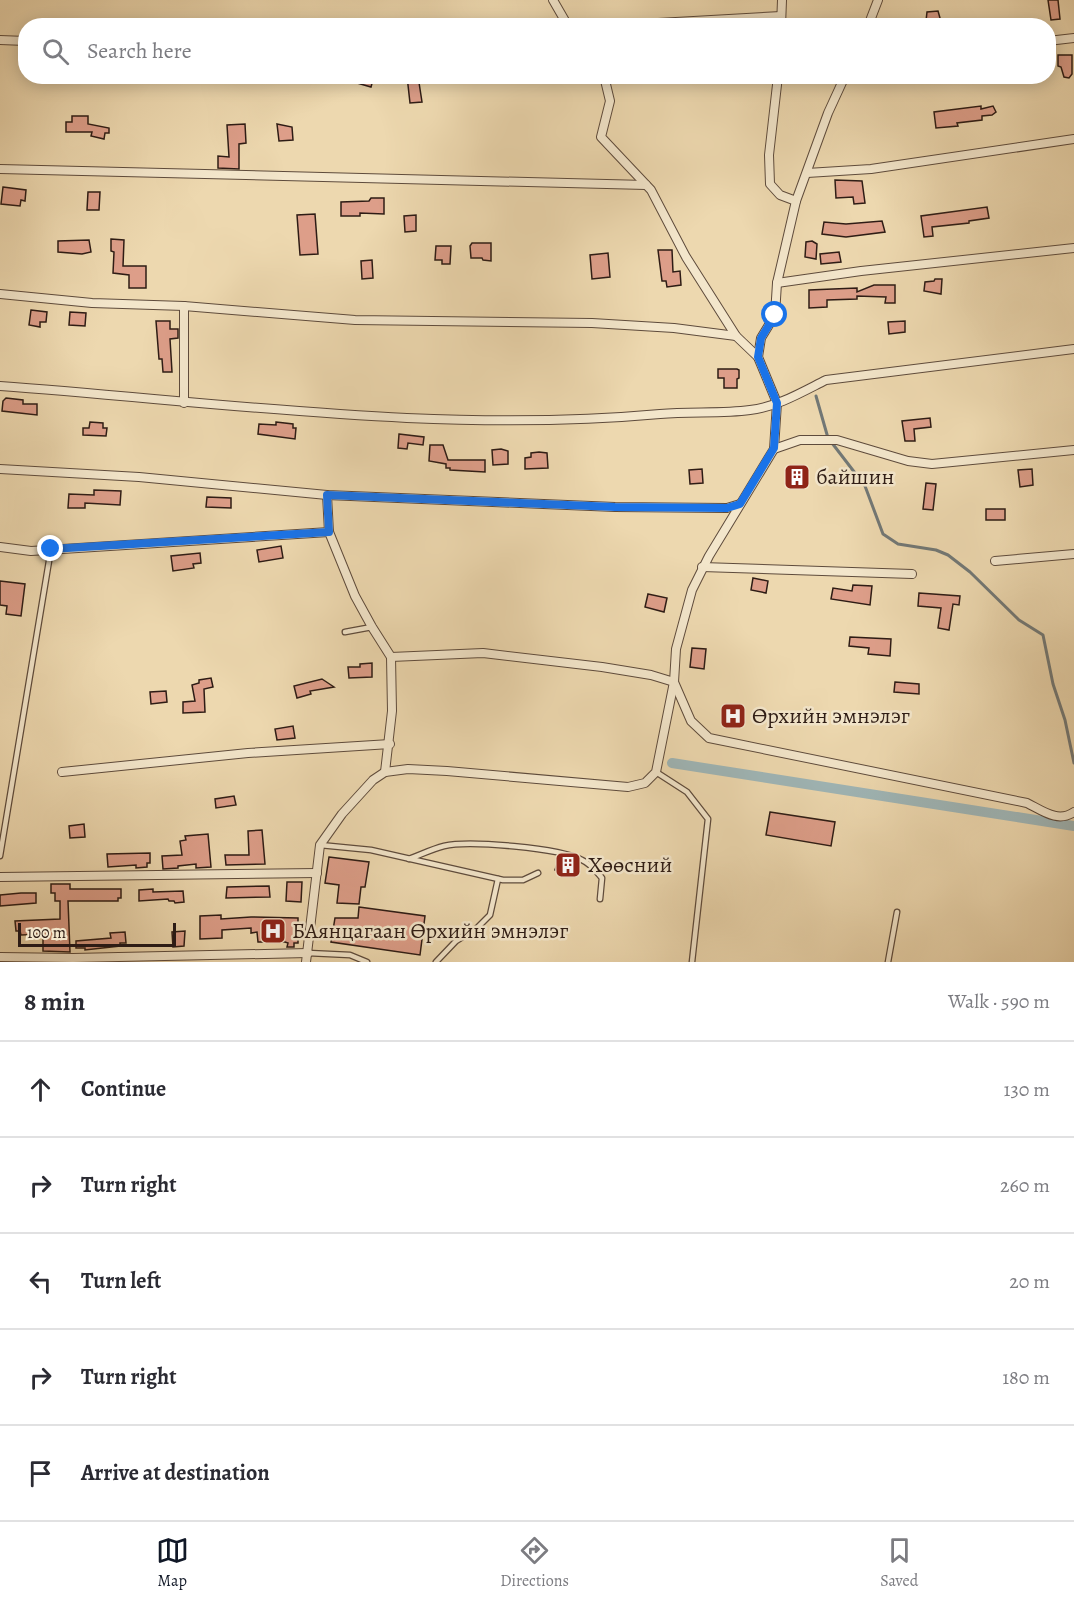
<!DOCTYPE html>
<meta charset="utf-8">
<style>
body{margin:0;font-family:Alegreya,serif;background:#f7f7f7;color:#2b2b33}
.scale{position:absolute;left:18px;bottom:15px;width:158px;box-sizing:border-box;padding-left:6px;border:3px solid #2e1c15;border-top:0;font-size:16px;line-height:21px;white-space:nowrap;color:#2e1c15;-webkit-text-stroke:4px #f3e6cb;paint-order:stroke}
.stop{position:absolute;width:18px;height:18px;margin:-14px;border:4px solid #1a73e8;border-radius:50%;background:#fff}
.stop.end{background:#1a73e8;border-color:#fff;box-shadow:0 2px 6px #0008}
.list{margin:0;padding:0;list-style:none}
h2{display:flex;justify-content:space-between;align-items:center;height:78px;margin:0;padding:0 24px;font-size:26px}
h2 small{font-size:20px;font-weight:400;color:#7c7c81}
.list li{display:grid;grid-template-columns:39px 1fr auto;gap:18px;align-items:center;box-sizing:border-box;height:96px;padding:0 24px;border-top:2px solid #e1e1e2}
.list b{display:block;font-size:22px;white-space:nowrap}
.list em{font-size:20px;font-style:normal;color:#7c7c81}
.icon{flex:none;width:33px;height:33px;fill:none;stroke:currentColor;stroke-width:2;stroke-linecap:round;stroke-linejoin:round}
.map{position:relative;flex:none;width:1074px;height:962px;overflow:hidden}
.search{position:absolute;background:#fff;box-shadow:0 3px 15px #0003;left:18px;right:18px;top:18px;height:66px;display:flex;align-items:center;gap:15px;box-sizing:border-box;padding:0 21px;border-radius:24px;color:#7c7c81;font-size:22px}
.sheet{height:558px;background:#fff}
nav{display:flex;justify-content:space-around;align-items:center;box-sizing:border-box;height:84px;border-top:2px solid #e1e1e2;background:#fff;font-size:16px;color:#7c7c81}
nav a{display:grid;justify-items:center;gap:3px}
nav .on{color:#111827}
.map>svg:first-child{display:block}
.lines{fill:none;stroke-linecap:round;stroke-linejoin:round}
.stream{stroke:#727876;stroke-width:3}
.canal{stroke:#9fb6b7;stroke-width:10}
.building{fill:#dd9e89;stroke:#2e1c15;stroke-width:1.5}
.service-casing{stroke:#5e4b3c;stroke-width:7}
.minor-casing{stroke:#5e4b3c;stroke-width:10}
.service{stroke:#f3e6cb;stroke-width:4.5}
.minor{stroke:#f3e6cb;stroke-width:8}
.route{stroke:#1a73e8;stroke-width:8}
.labels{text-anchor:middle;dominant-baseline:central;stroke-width:5;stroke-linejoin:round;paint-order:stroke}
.poi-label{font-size:22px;fill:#2e1c15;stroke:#f3e6cb;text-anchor:start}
</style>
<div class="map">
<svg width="1074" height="962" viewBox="0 0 1074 962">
<rect width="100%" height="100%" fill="#edd8af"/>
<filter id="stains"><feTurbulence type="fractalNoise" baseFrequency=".00333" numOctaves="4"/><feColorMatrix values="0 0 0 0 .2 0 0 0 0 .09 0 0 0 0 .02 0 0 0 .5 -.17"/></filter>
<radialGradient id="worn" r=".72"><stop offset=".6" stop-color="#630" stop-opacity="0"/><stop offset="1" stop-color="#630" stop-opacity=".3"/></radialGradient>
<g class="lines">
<!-- stream -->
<g class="stream">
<polyline points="816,396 828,438"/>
<polyline points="832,443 865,486 883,534 898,544 936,550 948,555 970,572 1019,620 1043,635 1053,684 1065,720 1074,763"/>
</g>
<!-- canal -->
<polyline class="canal" points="672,763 1074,826"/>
</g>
<!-- building -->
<g class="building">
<polygon points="1048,0 1058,0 1060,19 1051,20"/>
<polygon points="938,11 942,25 930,26 929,21 926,21 927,12"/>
<polygon points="1058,55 1072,55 1072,74 1069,78 1064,77 1061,67 1058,66"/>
<polygon points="343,76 374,76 371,87 343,79"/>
<polygon points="407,76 418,76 422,102 410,103"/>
<polygon points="981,106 981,109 993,106 996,112 992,115 982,116 982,120 957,123 958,126 936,128 934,112"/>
<polygon points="72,116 88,116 88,124 109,128 109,133 105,133 104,139 91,136 92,132 66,132 66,122 72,122"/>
<polygon points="245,124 246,143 239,144 239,169 218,168 218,156 229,157 227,125"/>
<polygon points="277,124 292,127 293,140 279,141"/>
<polygon points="835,180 862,181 865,203 854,204 853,197 836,198"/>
<polygon points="3,187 26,190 25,201 21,200 20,206 1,204"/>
<polygon points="88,192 100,192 99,210 87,210"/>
<polygon points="371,198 384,198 384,214 360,213 360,216 341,216 341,202 369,201"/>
<polygon points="987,207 989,218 969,221 969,223 932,227 933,236 924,237 921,216"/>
<polygon points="315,214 318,254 300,255 297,215"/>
<polygon points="416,215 416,231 405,232 404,216"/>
<polygon points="882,221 885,232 846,237 822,234 824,222 846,224"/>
<polygon points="111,239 124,240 123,266 146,266 146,288 129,288 129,275 113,273 114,252 111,251"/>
<polygon points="89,240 91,252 82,254 58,252 58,241"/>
<polygon points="812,241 817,244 816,259 805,257 806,242"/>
<polygon points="472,243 491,243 491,261 483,260 482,258 471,258 470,246"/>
<polygon points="436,246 451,246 450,264 442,264 442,260 435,260"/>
<polygon points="658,250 672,250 673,272 680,271 681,285 667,287 666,281 662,281"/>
<polygon points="839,252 841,262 821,264 820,254"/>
<polygon points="608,253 610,277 592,279 590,255"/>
<polygon points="372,260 373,278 362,279 361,261"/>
<polygon points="935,279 942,279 941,294 924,291 925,282 934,281"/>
<polygon points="874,285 895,285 895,303 885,303 886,297 857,296 857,299 827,300 827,307 809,308 809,290 857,288 857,292"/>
<polygon points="31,310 47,312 46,322 40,322 40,327 29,325"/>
<polygon points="70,312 86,313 85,326 69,325"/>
<polygon points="156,321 170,321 170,329 178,329 178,338 170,339 172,372 163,372 162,359 159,359"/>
<polygon points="905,321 905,332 889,334 888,322"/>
<polygon points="718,369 737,369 739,370 739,378 737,379 737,388 724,388 724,378 718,378"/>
<polygon points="6,398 23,400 23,404 37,404 37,415 2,411 3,401"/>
<polygon points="930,418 931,427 914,429 915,441 905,441 902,421"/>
<polygon points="90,422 103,423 103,428 107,428 106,436 83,435 83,428 89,428"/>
<polygon points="276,422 293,424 293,428 296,428 295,439 258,434 259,424 276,425"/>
<polygon points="399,434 424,437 423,445 408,443 407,449 398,448"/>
<polygon points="430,445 443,445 448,460 485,460 485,472 450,470 450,468 446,468 446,464 429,461"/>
<polygon points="501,449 508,451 508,464 493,465 492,450"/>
<polygon points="539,452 547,453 548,468 525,469 525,458 531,457 531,453"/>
<polygon points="702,469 703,483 690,484 689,470"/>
<polygon points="1032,469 1033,485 1020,487 1018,470"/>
<rect x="788" y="470" width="18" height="13"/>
<polygon points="926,483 936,484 933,510 923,509"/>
<polygon points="94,490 121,491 120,505 85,503 85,508 68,508 69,494 94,495"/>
<polygon points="207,497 231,498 231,508 206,507"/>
<rect x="986" y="509" width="19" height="11"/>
<polygon points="281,546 283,558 259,562 257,550"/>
<polygon points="200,553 201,563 193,564 194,568 173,571 171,556"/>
<polygon points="753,578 768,581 766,593 751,590"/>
<polygon points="0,581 25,584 21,616 6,614 7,606 0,605"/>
<polygon points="853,585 872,586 870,605 831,599 833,588 852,591"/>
<polygon points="919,593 960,596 959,605 953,604 949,630 938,628 941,608 918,606"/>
<polygon points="648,594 667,598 664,612 645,607"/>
<polygon points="850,637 891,639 890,656 868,654 869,648 849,646"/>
<polygon points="692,648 706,649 704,669 690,667"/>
<polygon points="372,663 372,677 349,678 348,667 360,667 360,664"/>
<polygon points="211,678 213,687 204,689 205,712 183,713 183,702 195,701 192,685 199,683 199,680"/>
<polygon points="322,679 334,687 310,691 311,694 297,698 294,686"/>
<polygon points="895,682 919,684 919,694 894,692"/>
<polygon points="166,691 167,702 151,704 150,692"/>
<polygon points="293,726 295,738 277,740 275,729"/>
<polygon points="234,796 236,805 216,808 215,799"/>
<polygon points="770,812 835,822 831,846 766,835"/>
<polygon points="84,824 85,837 70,838 69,826"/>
<polygon points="262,830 265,864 226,865 225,855 249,855 248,831"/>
<polygon points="208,834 211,867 196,868 196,864 178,866 178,868 163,869 162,856 182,855 180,841 186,840 185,836"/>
<polygon points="150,853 150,863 147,863 147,867 136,868 136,865 108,867 107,854"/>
<polygon points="329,857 369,862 365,887 361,887 359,904 337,903 339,885 325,883"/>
<polygon points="559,858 579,864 577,874 555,870"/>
<polygon points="287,882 302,882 301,902 286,901"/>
<polygon points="51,884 70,884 70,889 121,889 121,898 118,898 118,901 68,901 70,952 43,951 43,934 21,935 20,931 16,931 15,921 60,919 60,901 55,901 55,893 51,893"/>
<polygon points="269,886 270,897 226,898 227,887"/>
<polygon points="153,889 153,892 183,891 184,902 175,903 174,901 169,901 168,899 139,901 139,890"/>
<polygon points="21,893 36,893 36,903 0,906 0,895"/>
<polygon points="359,907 425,916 420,955 331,942 335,918 358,918"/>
<polygon points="221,915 221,919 251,917 298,918 298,943 294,943 294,947 287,947 288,943 285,942 258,942 257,932 251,933 251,928 222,930 222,938 200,939 200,916"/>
<polygon points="185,931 184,946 173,947 172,932"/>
<polygon points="125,932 126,943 120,943 120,946 85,950 85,948 76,948 76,941 111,938 110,933"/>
</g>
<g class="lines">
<!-- service casing -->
<g class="service-casing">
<g id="service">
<polyline points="345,632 372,627"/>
<polyline points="656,772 687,792 708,819 692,962"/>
<polyline points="320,845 371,850 503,880 523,880 538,873"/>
<polyline points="0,856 51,549"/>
<path d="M409 859C420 855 432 849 444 846 469 840 560 848 582 860 591 864 596 871 602 878L600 899"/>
<polyline points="308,953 350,955 367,962"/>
<polyline points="436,962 456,941 477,928 490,915 498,879"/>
<polyline points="888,962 897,912"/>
</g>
</g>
<!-- minor casing -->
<g class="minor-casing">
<g id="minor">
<polyline points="553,0 568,26"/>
<polyline points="605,26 781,16"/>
<polyline points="781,26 782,0"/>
<polyline points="868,26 878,0"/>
<polyline points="0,40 26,41"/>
<polyline points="1048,41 1074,38"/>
<polyline points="604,76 610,101 601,137 651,190 686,257 736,336 758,357"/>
<polyline points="778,76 769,155 770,184 780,195 796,201"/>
<polyline points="0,169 646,185"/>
<polyline points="807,173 871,169 1074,139"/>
<polyline points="777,283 861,271 1074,248"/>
<polyline points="0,294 92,303 184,306 355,320 592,323 674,328 736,336"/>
<polyline points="184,306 184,403"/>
<path d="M0 386C219 402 440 434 660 414 690 411 721 414 750 410 777 407 802 392 826 380L1074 349"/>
<polyline points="774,449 800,440 837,440 908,461 932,464 1074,450"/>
<polyline points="0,469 139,477 327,495 615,507 727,508 740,504"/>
<polyline points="327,495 329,532 355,596 372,627 391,657 392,711 385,772"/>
<polyline points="0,547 31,551 329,532"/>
<polyline points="995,561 1074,554"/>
<polyline points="702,567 912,574"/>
<path d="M391 657 483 653 602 667 651 675 674 682 691 721 709 738 1027 803C1043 811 1058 823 1074 812"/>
<polyline points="62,772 248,753 390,744"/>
<polyline points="0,877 317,873"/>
<polyline points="0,957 73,958 308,953"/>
<polyline points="306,962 320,845 342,814 373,780 385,772 408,769 447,771 628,787 645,783 656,772 674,682 676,649 692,590 709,556 774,449 777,403 758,357 761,338 775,315 777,283 796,201 828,113 845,76"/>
</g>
</g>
<!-- service -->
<use href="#service" class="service"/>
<!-- minor -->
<use href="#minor" class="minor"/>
</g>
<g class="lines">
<!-- route -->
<polyline class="route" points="51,549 329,532 327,495 615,507 727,508 740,504 774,448 777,403 758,357 761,338 775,315"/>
</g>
<!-- icons -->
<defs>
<g id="building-square" transform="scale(1.35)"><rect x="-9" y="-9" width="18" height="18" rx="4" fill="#8f2418" stroke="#f3e6cb"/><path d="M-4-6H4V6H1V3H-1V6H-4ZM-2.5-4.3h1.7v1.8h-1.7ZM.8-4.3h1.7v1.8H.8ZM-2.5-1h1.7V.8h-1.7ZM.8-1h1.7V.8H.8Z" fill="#fff"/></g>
<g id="hospital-square" transform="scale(1.35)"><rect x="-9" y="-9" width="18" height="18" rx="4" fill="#8f2418" stroke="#f3e6cb"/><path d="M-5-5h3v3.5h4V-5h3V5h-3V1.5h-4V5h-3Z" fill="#fff"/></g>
</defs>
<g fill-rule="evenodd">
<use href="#building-square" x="797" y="477"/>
<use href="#hospital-square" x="733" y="716"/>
<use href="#building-square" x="568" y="865"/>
<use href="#hospital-square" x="273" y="931"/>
</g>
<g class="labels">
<!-- poi labels -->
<g class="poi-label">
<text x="816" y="477">байшин</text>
<text x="752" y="716">Өрхийн эмнэлэг</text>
<text x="588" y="865">Хөөсний</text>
<text x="292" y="931">БАянцагаан Өрхийн эмнэлэг</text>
</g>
</g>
<rect width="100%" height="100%" filter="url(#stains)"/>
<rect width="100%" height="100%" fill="url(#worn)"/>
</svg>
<div class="scale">100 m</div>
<div class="stop" style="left:775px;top:315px"></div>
<div class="stop end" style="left:51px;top:549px"></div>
<div class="search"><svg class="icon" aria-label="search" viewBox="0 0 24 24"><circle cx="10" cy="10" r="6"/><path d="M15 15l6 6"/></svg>Search here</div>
</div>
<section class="sheet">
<h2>8 min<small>Walk · 590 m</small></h2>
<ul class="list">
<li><svg class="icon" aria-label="ahead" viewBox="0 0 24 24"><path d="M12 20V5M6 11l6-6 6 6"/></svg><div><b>Continue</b></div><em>130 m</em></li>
<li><svg class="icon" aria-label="right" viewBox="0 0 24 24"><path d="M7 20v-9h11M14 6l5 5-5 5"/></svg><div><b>Turn right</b></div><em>260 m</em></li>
<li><svg class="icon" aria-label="left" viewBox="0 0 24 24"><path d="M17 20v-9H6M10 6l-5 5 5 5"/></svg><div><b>Turn left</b></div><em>20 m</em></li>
<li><svg class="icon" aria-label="right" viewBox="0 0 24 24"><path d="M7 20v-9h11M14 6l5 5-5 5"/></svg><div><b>Turn right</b></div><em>180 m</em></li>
<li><svg class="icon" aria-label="arrive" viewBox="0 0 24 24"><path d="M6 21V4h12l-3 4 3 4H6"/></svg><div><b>Arrive at destination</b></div></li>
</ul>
</section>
<nav>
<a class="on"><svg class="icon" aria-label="map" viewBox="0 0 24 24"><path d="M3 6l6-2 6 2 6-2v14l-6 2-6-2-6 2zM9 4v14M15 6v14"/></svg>Map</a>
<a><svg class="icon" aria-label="directions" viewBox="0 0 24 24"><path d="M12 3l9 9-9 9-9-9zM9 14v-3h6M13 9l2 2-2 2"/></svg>Directions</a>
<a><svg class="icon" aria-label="saved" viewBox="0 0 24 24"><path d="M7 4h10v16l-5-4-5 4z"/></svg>Saved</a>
</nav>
